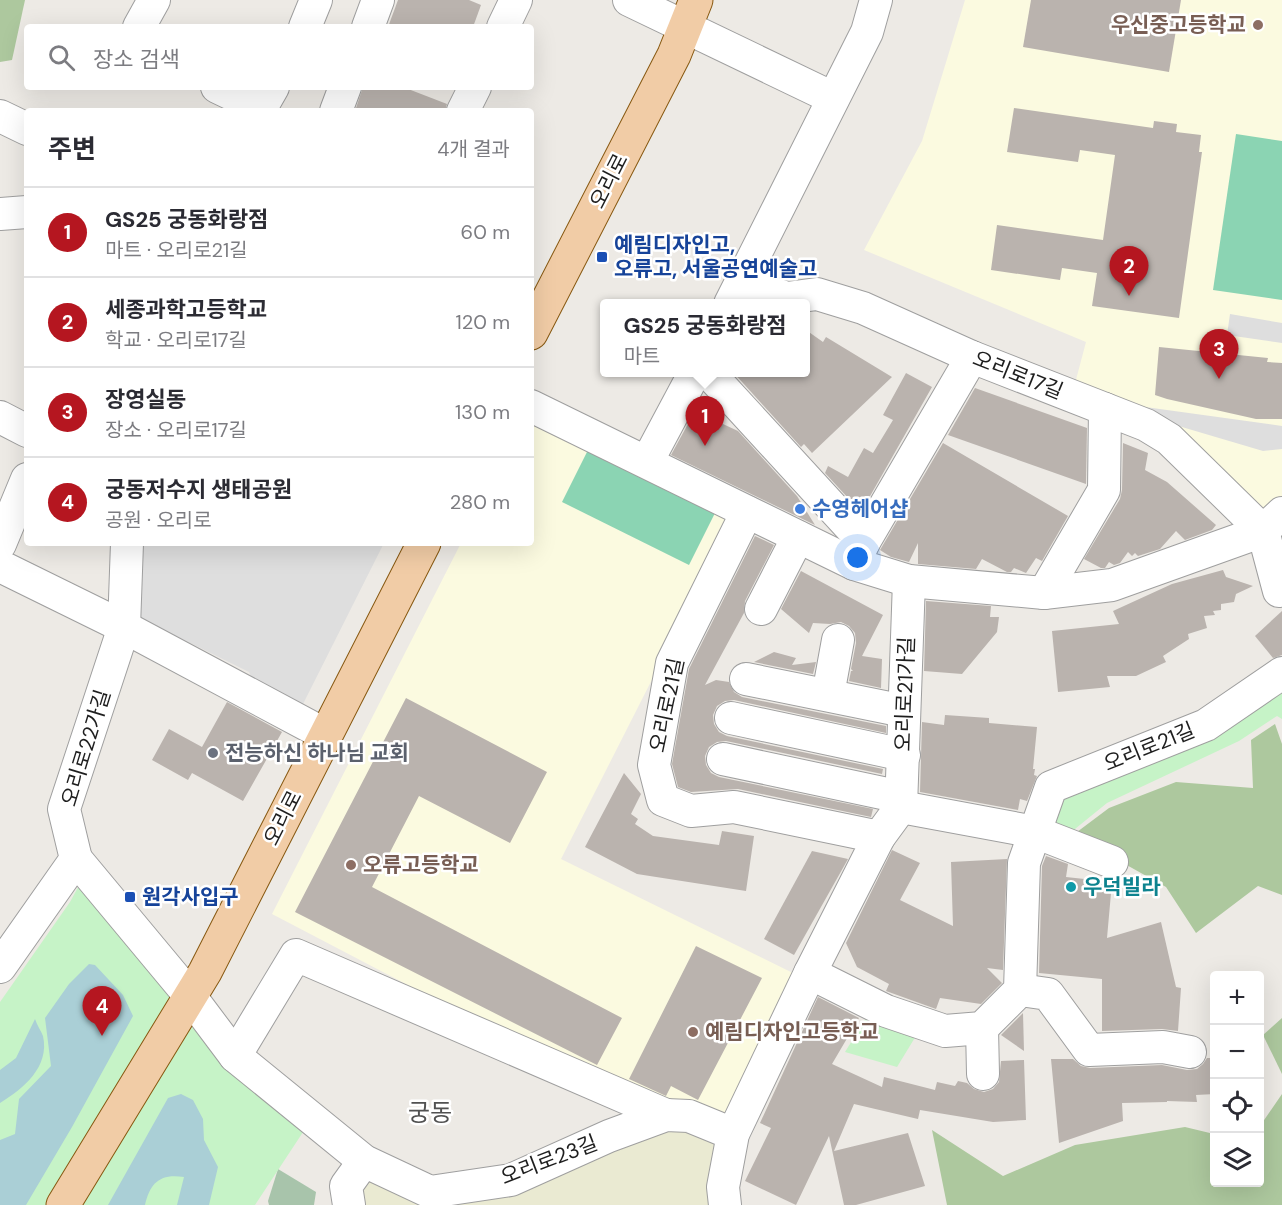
<!DOCTYPE html>
<html lang="ko">
<meta charset="utf-8">
<style>
body{margin:0;font-family:"DM Sans","Noto Sans KR",sans-serif;background:#f2f2f3;color:#2b2b33}
.controls{position:absolute;right:18px;bottom:18px;display:grid;overflow:hidden;border-radius:6px;box-shadow:0 6px 24px #0002}
.controls button{width:54px;height:54px;display:grid;place-items:center;padding:0;border:0;border-bottom:2px solid #e1e1e2;background:#fff;color:#2b2b33;font:30px sans-serif}
.you{position:absolute;left:858px;top:558px;width:21px;height:21px;margin:-15px;border:4px solid #fff;border-radius:50%;background:#1a73e8;box-shadow:0 0 0 9px #1a73e833}
.badge{display:grid;place-items:center;width:39px;height:39px;border-radius:50%;background:#b51620;color:#fff;font-size:20px;font-weight:700}
.pin{position:absolute;translate:-50% -50px;filter:drop-shadow(0 2px 3px #0008)}
.pin::after{content:'';position:absolute;top:32px;width:21px;height:18px;background:inherit;clip-path:polygon(0 0,100% 0,50% 100%)}
.popup{position:absolute;left:600px;top:299px;width:210px;height:78px;box-sizing:border-box;display:grid;place-content:center;border-radius:6px;background:#fff;filter:drop-shadow(0 2px 4px #0005);font-size:20px;white-space:nowrap;color:#7c7c81}
.popup b{font-size:22px;color:#2b2b33}
.popup::after{content:'';position:absolute;left:50%;top:100%;margin-left:-12px;border:12px solid transparent;border-top-color:#fff}
.list{margin:0;padding:0;list-style:none}
h2{display:flex;justify-content:space-between;align-items:center;height:78px;margin:0;padding:0 24px;font-size:26px}
h2 small{font-size:20px;font-weight:400;color:#7c7c81}
.list li{display:grid;grid-template-columns:39px 1fr auto;gap:18px;align-items:center;box-sizing:border-box;height:90px;padding:0 24px;border-top:2px solid #e1e1e2}
.list b{display:block;font-size:22px;white-space:nowrap}
.list p{margin:0;font-size:20px;white-space:nowrap;color:#7c7c81}
.list em{font-size:20px;font-style:normal;color:#7c7c81}
.icon{flex:none;width:33px;height:33px;fill:none;stroke:currentColor;stroke-width:2;stroke-linecap:round;stroke-linejoin:round}
.map{position:relative;flex:none;width:1282px;height:1205px;overflow:hidden}
.search{position:absolute;background:#fff;box-shadow:0 6px 24px #0002;left:24px;top:24px;width:510px;height:66px;display:flex;align-items:center;gap:15px;box-sizing:border-box;padding:0 21px;border-radius:6px;color:#7c7c81;font-size:22px}
.panel{position:absolute;background:#fff;box-shadow:0 6px 24px #0002;left:24px;top:108px;width:510px;height:438px;border-radius:6px}
.map>svg:first-child{display:block}
.education{fill:#fbfae0}
.farmland{fill:#eaead2}
.forest{fill:#adc89e}
.cemetery{fill:#a8c4ab}
.park{fill:#c6f3c7}
.pitch{fill:#8bd4b3}
.parking{fill:#dedede}
.water{fill:#aacfd6}
.building{fill:#bab3ae}
.lines{fill:none;stroke-linecap:round;stroke-linejoin:round}
.minor-casing{stroke:#9f9f9f;stroke-width:34}
.major-casing{stroke:#875810;stroke-width:35}
.minor{stroke:#fff;stroke-width:32}
.major{stroke:#f1cca6;stroke-width:33}
.education-dot{fill:#8d6e63;stroke:#fff;stroke-width:2}
.transit-dot{fill:#1a4fb4;stroke:#fff;stroke-width:2}
.shop-dot{fill:#3f7fe0;stroke:#fff;stroke-width:2}
.worship-dot{fill:#6b7280;stroke:#fff;stroke-width:2}
.culture-dot{fill:#0f9aa8;stroke:#fff;stroke-width:2}
.labels{text-anchor:middle;dominant-baseline:central;stroke-width:5;stroke-linejoin:round;paint-order:stroke}
.education-label{font-size:21px;font-weight:bold;fill:#785e54;stroke:#fff;text-anchor:start}
.street-label{font-size:21px;fill:#1e1e1e;stroke:#fff}
.transit-label{font-size:21px;font-weight:bold;fill:#164399;stroke:#fff;text-anchor:start}
.shop-label{font-size:21px;font-weight:bold;fill:#366cbe;stroke:#fff;text-anchor:start}
.worship-label{font-size:21px;font-weight:bold;fill:#5b616d;stroke:#fff;text-anchor:start}
.culture-label{font-size:21px;font-weight:bold;fill:#0d838f;stroke:#fff;text-anchor:start}
.quarter-label{font-size:24px;fill:#515151;stroke:#fff}
</style>
<div class="map">
<svg width="1282" height="1205" viewBox="0 0 1282 1205">
<rect width="100%" height="100%" fill="#edeae5"/>
<!-- education -->
<g class="education">
<polygon points="965,0 1282,0 1282,500 1276,505 1254,511 1073,391 1086,342 864,250 922,141"/>
<polygon points="531,406 739,508 561,859 807,980 733,1134 599,1085 272,914 461,543 531,543"/>
</g>
<!-- farmland -->
<polygon class="farmland" points="666,1115 733,1134 725,1205 349,1205 364,1161 430,1192"/>
<!-- forest -->
<g class="forest">
<polygon points="0,0 25,0 12,60 0,62"/>
<polygon points="1275,724 1282,744 1282,895 1258,886 1196,933 1166,887 1073,835 1109,808 1176,782 1253,788 1251,740"/>
<polygon points="1282,1018 1282,1074 1263,1035"/>
<polygon points="1282,1094 1282,1205 947,1205 932,1130 1003,1176 1075,1145 1185,1127 1214,1134 1214,1182 1260,1182 1260,1126"/>
</g>
<!-- cemetery -->
<polygon class="cemetery" points="278,1169 316,1192 314,1205 269,1205 268,1201"/>
<!-- park -->
<g class="park">
<polygon points="1282,682 1282,719 1277,716 1239,741 1107,803 1070,833 1041,825 1054,796"/>
<polygon points="82,880 309,1123 255,1205 0,1205 0,1002 70,902"/>
<polygon points="866,1018 919,1031 897,1067 845,1052"/>
</g>
<!-- pitch -->
<g class="pitch">
<polygon points="1236,134 1282,141 1282,300 1213,290"/>
<polygon points="588,450 715,513 689,565 562,502"/>
</g>
<!-- parking -->
<g class="parking">
<polygon points="1230,314 1282,323 1282,343 1227,335"/>
<polygon points="1138,406 1282,426 1282,449 1263,451 1138,414"/>
<polygon points="143,543 384,543 302,706 254,683 249,672 172,634 162,636 140,616"/>
</g>
<!-- water -->
<g class="water">
<polygon points="89,964 95,965 123,995 133,1016 72,1127 26,1205 0,1205 0,1140 15,1134 19,1099 51,1066 45,1018 69,984"/>
<path d="M35 1019C37 1025 41 1031 43 1036 50 1067 23 1089 0 1103V1070L16 1058Z"/>
<path d="M181 1094 193 1100 203 1119 204 1140 218 1167 209 1205H177L184 1177C160 1173 150 1183 145 1205H108L168 1098Z"/>
</g>
<!-- building -->
<g class="building">
<polygon points="398,0 469,0 481,5 473,27 388,27"/>
<polygon points="1031,0 1181,0 1169,72 1023,47"/>
<polygon points="363,87 403,87 447,104 445,111 355,111"/>
<polygon points="1014,108 1153,128 1154,121 1177,124 1176,132 1201,135 1199,152 1202,152 1179,318 1092,306 1097,273 1062,268 1060,280 991,270 997,225 1103,240 1115,155 1080,150 1078,162 1007,152"/>
<polygon points="806,330 823,342 826,337 892,377 812,453 804,444 801,447 733,372 806,372"/>
<polygon points="1159,347 1268,358 1267,362 1282,363 1282,419 1256,419 1167,399 1155,395"/>
<polygon points="906,373 932,387 861,512 825,473 828,466 848,477 864,448 873,453 893,420 883,415"/>
<polygon points="975,388 1087,428 1086,484 948,435"/>
<polygon points="695,411 738,431 797,496 815,525 671,455"/>
<polygon points="943,443 1068,516 1042,561 1036,558 1026,573 1014,568 1011,572 1007,572 982,559 976,569 918,564 918,543 909,562 891,557 880,550"/>
<polygon points="1123,443 1148,453 1145,470 1167,482 1216,525 1212,530 1185,540 1176,531 1160,549 1138,556 1135,553 1132,556 1128,552 1120,563 1114,565 1109,562 1105,568 1101,568 1084,559 1120,499 1122,490"/>
<polygon points="755,536 774,545 745,601 744,613 705,685 716,680 729,682 734,692 742,697 886,726 886,733 734,700 725,701 717,706 713,715 714,724 719,732 727,736 883,769 882,774 726,741 717,742 709,747 705,756 706,765 711,773 719,777 873,809 871,817 738,789 691,792 678,787 672,764 689,669"/>
<polygon points="1223,570 1226,577 1253,586 1236,594 1234,602 1221,604 1221,610 1213,611 1215,615 1204,616 1207,628 1188,634 1189,639 1163,656 1166,662 1136,676 1107,676 1110,687 1058,692 1052,631 1119,624 1113,611 1172,584"/>
<polygon points="801,571 883,615 862,656 882,659 881,688 849,681 851,671 853,671 851,669 856,643 855,633 849,626 841,622 830,624 813,623 809,633 781,609"/>
<polygon points="926,601 991,606 990,617 999,617 997,632 962,674 924,671"/>
<polygon points="1282,611 1282,655 1273,658 1255,636"/>
<polygon points="774,652 796,658 792,665 816,662 813,674 754,662"/>
<polygon points="406,698 547,772 510,843 419,796 372,887 622,1018 597,1065 295,912"/>
<polygon points="227,702 282,732 243,801 192,773 188,780 152,760 169,729 202,747"/>
<polygon points="945,715 989,718 989,723 1037,727 1033,769 1035,769 1034,775 1037,776 1027,801 1020,799 1018,810 920,792 922,722 944,725"/>
<polygon points="624,773 641,794 631,814 638,819 635,824 653,836 719,845 722,831 754,836 746,891 637,874 585,847"/>
<polygon points="892,850 920,863 900,900 953,926 951,862 1007,859 1003,970 987,968 1002,983 981,1004 940,998 936,1009 886,991 889,984 857,967 846,943"/>
<polygon points="812,851 848,859 794,955 764,939"/>
<polygon points="1046,856 1068,864 1066,877 1112,882 1107,938 1161,922 1176,987 1181,988 1178,1031 1162,1029 1102,1031 1102,979 1039,973 1042,866"/>
<polygon points="696,946 762,978 698,1100 671,1086 666,1096 629,1079"/>
<polygon points="818,997 859,1018 832,1064 882,1087 884,1077 935,1090 937,1082 955,1086 958,1081 967,1083 974,1089 984,1092 993,1089 999,1082 1001,1061 1024,1060 1026,1120 993,1122 920,1110 918,1119 854,1104 834,1151 908,1133 925,1186 856,1205 844,1205 829,1136 796,1205 745,1181 771,1128 760,1123"/>
<polygon points="1023,1013 1024,1051 1001,1035"/>
<polygon points="1207,1058 1215,1058 1215,1094 1196,1095 1197,1102 1167,1101 1167,1102 1122,1103 1123,1121 1059,1143 1051,1059 1073,1059 1081,1066 1090,1068 1162,1065 1187,1070 1197,1069 1203,1064"/>
</g>
<g class="lines">
<!-- minor casing -->
<g class="minor-casing">
<g id="minor">
<polyline points="629,0 833,98"/>
<polyline points="139,27 154,0"/>
<polyline points="305,27 316,0"/>
<polyline points="368,27 378,0"/>
<polyline points="503,27 516,0"/>
<polyline points="217,87 261,108 273,87"/>
<polyline points="336,111 345,87"/>
<polyline points="463,111 475,87"/>
<polyline points="0,116 27,129"/>
<polyline points="0,214 27,212"/>
<polyline points="741,282 787,298 817,294 863,308 972,357 1146,425 1169,439 1263,531 1279,591 1282,587"/>
<polyline points="730,304 867,32 876,0"/>
<polyline points="708,372 864,542"/>
<polyline points="531,406 854,564 909,581 1044,593 1112,585 1263,531 1282,513"/>
<polyline points="0,417 27,431"/>
<polyline points="647,462 695,372"/>
<polyline points="747,512 672,663 654,765 663,800 691,811 734,807 879,837"/>
<polyline points="0,544 27,479"/>
<polyline points="854,564 864,542 972,357"/>
<polyline points="0,566 124,627 326,735"/>
<polyline points="1044,593 1104,490 1105,409"/>
<polyline points="761,609 798,537"/>
<polyline points="746,679 904,711"/>
<polyline points="828,695 838,640"/>
<polyline points="731,718 904,755"/>
<polyline points="723,759 901,797"/>
<polyline points="76,859 190,996 235,1056 364,1161 430,1192 511,1180 609,1136 666,1115 689,1116 733,1134"/>
<polyline points="1112,862 1035,832 1051,787 1206,725 1282,673"/>
<polyline points="0,967 76,859 64,809 124,627 127,543"/>
<polyline points="810,973 886,1011 945,1031 982,1028 1020,990 1024,863 1035,832 901,807"/>
<polyline points="1020,990 1048,994 1089,1050 1163,1047 1190,1052"/>
<polyline points="982,1028 983,1074"/>
<polyline points="235,1056 296,955 666,1115"/>
<polyline points="349,1205 346,1186 364,1161"/>
<polyline points="725,1205 723,1187 733,1134 810,973 879,837 901,807 909,581"/>
</g>
</g>
<!-- major casing -->
<g class="major-casing">
<g id="major">
<polyline points="531,333 674,55 696,0"/>
<polyline points="63,1205 205,972 424,543"/>
</g>
</g>
<!-- minor -->
<use href="#minor" class="minor"/>
<!-- major -->
<use href="#major" class="major"/>
</g>
<!-- markers -->
<g class="education-dot">
<circle cx="1258" cy="25" r="6"/>
<circle cx="351" cy="865" r="6"/>
<circle cx="693" cy="1032" r="6"/>
</g>
<g class="transit-dot">
<rect x="596" y="251" width="12" height="12" rx="3"/>
<rect x="124" y="891" width="12" height="12" rx="3"/>
</g>
<circle class="shop-dot" cx="800" cy="509" r="6"/>
<circle class="worship-dot" cx="213" cy="753" r="6"/>
<circle class="culture-dot" cx="1071" cy="887" r="6"/>
<g class="labels">
<!-- education labels -->
<g class="education-label">
<text x="1246" y="25" text-anchor="end">우신중고등학교</text>
<text x="363" y="865">오류고등학교</text>
<text x="705" y="1032">예림디자인고등학교</text>
</g>
<!-- street labels -->
<g class="street-label">
<text transform="translate(609 181) rotate(-63)">오리로</text>
<text transform="translate(1018 375) rotate(22)">오리로17길</text>
<text transform="translate(905 694) rotate(-88)">오리로21가길</text>
<text transform="translate(667 705) rotate(-78)">오리로21길</text>
<text transform="translate(1149 747) rotate(-22)">오리로21길</text>
<text transform="translate(86 748) rotate(-73)">오리로22가길</text>
<text transform="translate(283 818) rotate(-63)">오리로</text>
<text transform="translate(549 1160) rotate(-21)">오리로23길</text>
</g>
<!-- transit labels -->
<g class="transit-label">
<text x="614" y="245">예림디자인고,<tspan x="614" dy="24">오류고, 서울공연예술고</tspan></text>
<text x="142" y="897">원각사입구</text>
</g>
<!-- shop labels -->
<g class="shop-label">
<text x="812" y="509">수영헤어샵</text>
</g>
<!-- worship labels -->
<g class="worship-label">
<text x="225" y="753">전능하신 하나님 교회</text>
</g>
<!-- culture labels -->
<g class="culture-label">
<text x="1083" y="887">우덕빌라</text>
</g>
<!-- quarter labels -->
<g class="quarter-label">
<text x="430" y="1112">궁동</text>
</g>
</g>
</svg>
<div class="controls">
<button>+</button>
<button>−</button>
<button><svg class="icon" aria-label="locate" viewBox="0 0 24 24"><circle cx="12" cy="12" r="6"/><path d="M12 2v4M12 18v4M2 12h4M18 12h4"/></svg></button>
<button><svg class="icon" aria-label="layers" viewBox="0 0 24 24"><path d="M12 4l9 5-9 5-9-5zM3 14l9 5 9-5"/></svg></button>
</div>
<div class="you"></div>
<div class="pin badge" style="left:705px;top:446px">1</div>
<div class="popup"><b>GS25 궁동화랑점</b>마트</div>
<div class="pin badge" style="left:1129px;top:296px">2</div>
<div class="pin badge" style="left:1219px;top:379px">3</div>
<div class="pin badge" style="left:102px;top:1036px">4</div>
<div class="search"><svg class="icon" aria-label="search" viewBox="0 0 24 24"><circle cx="10" cy="10" r="6"/><path d="M15 15l6 6"/></svg>장소 검색</div>
<section class="panel">
<h2>주변<small>4개 결과</small></h2>
<ul class="list">
<li><span class="badge">1</span><div><b>GS25 궁동화랑점</b><p>마트 · 오리로21길</p></div><em>60 m</em></li>
<li><span class="badge">2</span><div><b>세종과학고등학교</b><p>학교 · 오리로17길</p></div><em>120 m</em></li>
<li><span class="badge">3</span><div><b>장영실동</b><p>장소 · 오리로17길</p></div><em>130 m</em></li>
<li><span class="badge">4</span><div><b>궁동저수지 생태공원</b><p>공원 · 오리로</p></div><em>280 m</em></li>
</ul>
</section>
</div>
